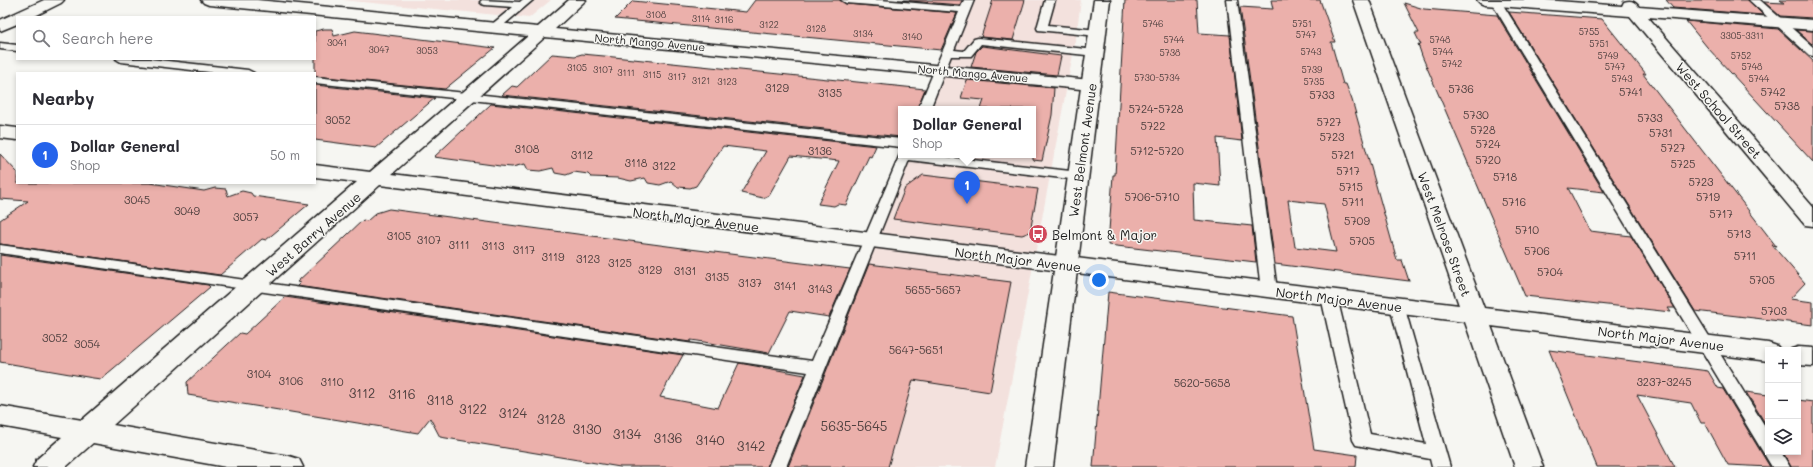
<!DOCTYPE html>
<meta charset="utf-8">
<style>
body{margin:0;font-family:Mali,sans-serif;background:#f2f2f3;color:#2b2b33}
.controls{position:absolute;right:12px;bottom:12px;display:grid;overflow:hidden;border-radius:0px;box-shadow:0 2px 6px #0003}
.controls button{width:36px;height:36px;display:grid;place-items:center;padding:0;border:0;border-bottom:1px solid #e1e1e2;background:#fff;color:#2b2b33;font:20px sans-serif}
.you{position:absolute;left:1099px;top:280px;width:14px;height:14px;margin:-10px;border:3px solid #fff;border-radius:50%;background:#1a73e8;box-shadow:0 0 0 6px #1a73e833}
.badge{display:grid;place-items:center;width:26px;height:26px;border-radius:50%;background:#2563eb;color:#fff;font-size:13px;font-weight:700}
.pin{position:absolute;translate:-50% -33px;filter:drop-shadow(0 1px 2px #0008)}
.pin::after{content:'';position:absolute;top:21px;width:14px;height:12px;background:inherit;clip-path:polygon(0 0,100% 0,50% 100%)}
.popup{position:absolute;left:898px;top:106px;width:138px;height:52px;box-sizing:border-box;display:grid;place-content:center;border-radius:0px;background:#fff;filter:drop-shadow(0 1px 3px #0005);font-size:13px;white-space:nowrap;color:#7c7c81}
.popup b{font-size:15px;color:#2b2b33}
.popup::after{content:'';position:absolute;left:50%;top:100%;margin-left:-8px;border:8px solid transparent;border-top-color:#fff}
.list{margin:0;padding:0;list-style:none}
h2{display:flex;justify-content:space-between;align-items:center;height:52px;margin:0;padding:0 16px;font-size:17px}
h2 small{font-size:13px;font-weight:400;color:#7c7c81}
.list li{display:grid;grid-template-columns:26px 1fr auto;gap:12px;align-items:center;box-sizing:border-box;height:60px;padding:0 16px;border-top:1px solid #e1e1e2}
.list b{display:block;font-size:15px;white-space:nowrap}
.list p{margin:0;font-size:13px;white-space:nowrap;color:#7c7c81}
.list em{font-size:13px;font-style:normal;color:#7c7c81}
.icon{flex:none;width:22px;height:22px;fill:none;stroke:currentColor;stroke-width:2;stroke-linecap:round;stroke-linejoin:round}
.map{position:relative;flex:none;width:1813px;height:467px;overflow:hidden}
.search{position:absolute;background:#fff;box-shadow:0 2px 6px #0003;left:16px;top:16px;width:300px;height:44px;display:flex;align-items:center;gap:10px;box-sizing:border-box;padding:0 14px;border-radius:0px;color:#7c7c81;font-size:15px}
.panel{position:absolute;background:#fff;box-shadow:0 2px 6px #0003;left:16px;top:72px;width:300px;height:112px;border-radius:0px}
.map>svg:first-child{display:block}
.built{fill:#f3e1dd}
.building{fill:#ebb0ab;stroke:#1c1c1c;fill-rule:evenodd}
.lines{fill:none;stroke-linecap:round;stroke-linejoin:round}
.service-casing{stroke:#1c1c1c;stroke-width:3}
.minor-casing{stroke:#1c1c1c;stroke-width:3}
.secondary-casing{stroke:#1c1c1c;stroke-width:3}
.service{fill:#f6f6f2;fill-rule:evenodd}
.minor{fill:#f6f6f2;fill-rule:evenodd}
.secondary{fill:#f6f6f2;fill-rule:evenodd}
.labels{text-anchor:middle;dominant-baseline:central;stroke-width:3;stroke-linejoin:round;paint-order:stroke}
.far-number-label{font-size:9px;fill:#504140}
.far-street-label{font-size:11px;fill:#1c1c1c;stroke:#f6f6f2}
.number-label{font-size:11px;fill:#504140}
.street-label{font-size:13px;fill:#1c1c1c;stroke:#f6f6f2}
.poi-label{font-size:13px;fill:#1c1c1c;stroke:#f6f6f2;text-anchor:start}
.near-number-label{font-size:13px;fill:#504140}
</style>
<div class="map">
<svg width="1813" height="467" viewBox="0 0 1813 467">
<rect width="100%" height="100%" fill="#f6f6f2"/>
<filter id="ink" filterUnits="userSpaceOnUse"><feTurbulence type="fractalNoise" baseFrequency=".025" numOctaves="2"/><feDisplacementMap in="SourceGraphic" scale="8" xChannelSelector="R" yChannelSelector="G"/><feConvolveMatrix kernelMatrix="1 2 1 2 8 2 1 2 1" color-interpolation-filters="sRGB"/></filter>
<g filter="url(#ink)">
<!-- built -->
<g class="built">
<polygon points="342,0 551,0 529,18"/>
<polygon points="970,0 1081,0 1076,38 995,467 778,467 906,155 1033,155 1033,109 925,109"/>
</g>
<!-- building -->
<g class="building">
<polygon points="755,0 840,0 846,4 957,13 941,50 615,19 633,1 746,12"/>
<polygon points="898,0 962,0 960,5"/>
<polygon points="993,0 1025,0 1013,40 981,37"/>
<polygon points="1125,0 1197,0 1199,33 1230,35 1242,141 1217,138 1220,186 1193,183 1194,220 1252,226 1256,262 1108,245 1113,175 1115,175"/>
<path d="M1271 0H1320L1335 42H1331L1343 84H1346L1352 100 1397 260H1402L1409 281 1275 264 1240 7 1273 9ZM1288 200 1324 204 1336 252 1295 247Z"/>
<polygon points="1666,0 1748,0 1763,15 1673,8"/>
<polygon points="1780,0 1813,0 1813,18 1780,16 1764,2 1784,3"/>
<polygon points="1404,3 1424,9 1497,15 1604,192 1568,188 1590,231 1631,236 1675,308 1668,308 1671,312 1525,296 1422,56 1418,44 1421,45 1415,33 1419,33"/>
<polygon points="1509,12 1602,19 1646,74 1643,74 1776,246 1772,245 1805,283 1790,299 1813,302 1813,325 1695,311"/>
<polygon points="1686,21 1778,29 1813,61 1813,162 1707,47"/>
<polygon points="324,29 332,29 334,36 355,31 495,48 445,89 315,76 315,31"/>
<polygon points="1796,30 1813,31 1813,44 1812,44"/>
<polygon points="982,46 1061,56 1057,75 971,67 976,52"/>
<polygon points="552,54 575,56 582,54 604,56 925,89 917,109 901,109 901,137 502,95 512,86 517,87"/>
<polygon points="967,80 1054,88 1052,115 1042,161 1033,160 1033,109 981,109 984,100 961,98"/>
<polygon points="315,85 435,98 376,148 315,140"/>
<polygon points="491,104 876,146 871,157 869,156 846,205 838,204 834,206 818,204 839,161 791,156 769,195 763,198 741,193 766,151 723,146 696,186 690,188 678,187 671,181 660,185 648,183 645,178 631,181 618,178 591,177 588,174 574,172 566,175 555,173 553,168 540,171 528,170 525,164 512,167 500,166 434,157"/>
<polygon points="0,154 17,172 17,183 150,183 204,191 215,188 226,189 228,196 242,191 251,193 253,196 309,204 266,240 262,239 220,275 0,244 0,220 28,201 0,199"/>
<polygon points="923,175 1038,189 1030,232 1022,235 893,219 905,188"/>
<polygon points="389,209 690,249 850,269 829,317 790,311 769,353 698,341 691,340 690,342 297,286 300,283 297,282 363,220 367,221 376,213"/>
<polygon points="0,255 208,285 210,287 101,379 93,378 0,362"/>
<polygon points="869,264 1011,282 990,392 913,380 888,467 788,467"/>
<polygon points="1108,292 1292,316 1314,449 1357,455 1356,467 1093,467"/>
<polygon points="285,297 683,355 660,397 718,408 739,363 805,375 767,467 620,467 440,437 430,418 418,433 188,395 187,382 240,333 245,334"/>
<polygon points="1549,350 1708,371 1718,388 1723,389 1770,467 1728,465 1705,423 1701,423 1691,403 1637,395 1675,467 1597,467"/>
<polygon points="1746,392 1768,395 1768,428"/>
<polygon points="1798,400 1813,402 1813,467 1791,467 1783,452 1798,452"/>
</g>
<g class="lines">
<!-- service casing -->
<g class="service-casing">
<g id="service">
<polygon points="482,0 520,2 522,0 533,0 499,29 491,29 490,27 491,25 513,7 485,5 482,4 480,2"/>
<polygon points="841,0 881,0 961,7 964,0 974,0 954,50 964,51 974,39 978,38 1096,50 1101,53 1096,56 981,44 971,56 951,56 930,109 918,109 959,12 846,3"/>
<polygon points="1045,0 1055,0 1048,25 1098,30 1103,33 1098,36 1038,30 1037,28"/>
<polygon points="1227,0 1237,0 1277,290 1274,293 1269,295 1264,293 1261,290"/>
<polygon points="1490,0 1500,0 1768,431 1768,452 1781,452 1790,467 1772,467"/>
<polygon points="1749,0 1760,0 1813,47 1813,56 1809,55"/>
<polygon points="0,43 17,45 17,51 0,49"/>
<polygon points="116,59 150,59 248,70 254,73 218,73 121,62"/>
<polygon points="315,77 901,139 901,147 315,83"/>
<polygon points="901,152 901,155 929,155 1079,172 1085,176 1079,180 909,160 786,467 768,467 808,372 0,253 0,245 812,361"/>
<polygon points="1329,292 1334,294 1337,297 1370,434 1426,444 1390,306 1393,302 1398,301 1403,302 1450,467 1432,467 1430,459 1356,445 1353,440 1321,297 1324,294"/>
</g>
</g>
<!-- minor casing -->
<g class="minor-casing">
<g id="minor">
<polygon points="44,0 64,0 61,3 33,17 17,17 17,24 0,31 0,20"/>
<polygon points="201,0 257,0 538,27 569,0 586,0 555,29 1091,80 1097,81 1100,85 1097,89 1091,90 545,37 392,174 1459,305 1353,0 1369,0 1484,308 1768,343 1777,346 1780,350 1768,350 1768,361 1491,326 1543,467 1515,467 1465,322 380,185 113,425 289,456 299,459 303,467 226,467 93,443 66,467 33,467 37,459 62,437 0,426 0,406 82,420 357,182 315,177 315,165 370,172 528,36 209,5 204,3"/>
<path d="M1477 0H1545L1622 6 1624 2C1631 0 1634 1 1639 7L1813 20V30L1648 17 1813 207V226L1805 225 1630 16 1485 5 1480 3Z"/>
<polygon points="0,126 17,128 17,140 0,138"/>
<polygon points="1798,347 1813,348 1813,366 1798,365 1798,350 1789,350"/>
</g>
</g>
<!-- secondary casing -->
<g class="secondary-casing">
<polygon id="secondary" points="1094,0 1110,0 1053,467 1025,467"/>
</g>
<!-- service -->
<use href="#service" class="service"/>
<!-- minor -->
<use href="#minor" class="minor"/>
<!-- secondary -->
<use href="#secondary" class="secondary"/>
</g>
</g>
<!-- icons -->
<defs>
<g id="bus-disc" transform="scale(1)"><circle r="9.5" fill="#d1495b" stroke="#f6f6f2"/><path d="M-5-6H5V4H4V6H2V4H-2V6H-4V4H-5ZM-3.5-4V0h7V-4ZM-3.5 1.2v1.5H-2V1.2ZM2 1.2v1.5H3.5V1.2Z" fill="#fff"/></g>
</defs>
<g fill-rule="evenodd">
<use href="#bus-disc" x="1038" y="234"/>
</g>
<g class="labels">
<!-- far-number labels -->
<g class="far-number-label">
<text x="656" y="14">3108</text>
<text x="701" y="18">3114</text>
<text x="724" y="19">3116</text>
<text x="1153" y="23">5746</text>
<text x="1302" y="23">5751</text>
<text x="769" y="24">3122</text>
<text x="816" y="28">3128</text>
<text x="1589" y="31">5755</text>
<text x="863" y="33">3134</text>
<text x="1306" y="34">5747</text>
<text x="1742" y="35">3305-3311</text>
<text x="912" y="36">3140</text>
<text x="1174" y="39">5744</text>
<text x="1440" y="39">5748</text>
<text x="337" y="42">3041</text>
<text x="1599" y="43">5751</text>
<text x="379" y="49">3047</text>
<text x="427" y="50">3053</text>
<text x="1311" y="51">5743</text>
<text x="1443" y="51">5744</text>
<text x="1170" y="52">5738</text>
<text x="1608" y="55">5749</text>
<text x="1741" y="55">5752</text>
<text x="1452" y="63">5742</text>
<text x="1615" y="66">5747</text>
<text x="1752" y="66">5748</text>
<text x="577" y="67">3105</text>
<text x="603" y="69">3107</text>
<text x="1312" y="69">5739</text>
<text x="626" y="72">3111</text>
<text x="652" y="74">3115</text>
<text x="677" y="76">3117</text>
<text x="1157" y="77">5730-5734</text>
<text x="1622" y="78">5743</text>
<text x="1759" y="78">5744</text>
<text x="701" y="80">3121</text>
<text x="727" y="81">3123</text>
<text x="1314" y="81">5735</text>
</g>
<!-- far-street labels -->
<g class="far-street-label">
<text transform="translate(650 42) rotate(5)">North Mango Avenue</text>
<text transform="translate(973 73) rotate(5)">North Mango Avenue</text>
</g>
<!-- number labels -->
<g class="number-label">
<text x="777" y="87">3129</text>
<text x="1461" y="88">5736</text>
<text x="1631" y="91">5741</text>
<text x="1773" y="91">5742</text>
<text x="830" y="92">3135</text>
<text x="1322" y="94">5733</text>
<text x="1787" y="105">5738</text>
<text x="1156" y="108">5724-5728</text>
<text x="1476" y="114">5730</text>
<text x="1650" y="117">5733</text>
<text x="338" y="119">3052</text>
<text x="1329" y="121">5727</text>
<text x="1153" y="125">5722</text>
<text x="1483" y="129">5728</text>
<text x="1661" y="132">5731</text>
<text x="1332" y="136">5723</text>
<text x="1488" y="143">5724</text>
<text x="1673" y="147">5727</text>
<text x="527" y="148">3108</text>
<text x="820" y="150">3136</text>
<text x="1157" y="150">5712-5720</text>
<text x="582" y="154">3112</text>
<text x="1343" y="154">5721</text>
<text x="1488" y="159">5720</text>
<text x="636" y="162">3118</text>
<text x="1683" y="163">5725</text>
<text x="664" y="165">3122</text>
<text x="1348" y="170">5717</text>
<text x="1505" y="176">5718</text>
<text x="1701" y="181">5723</text>
<text x="1351" y="186">5715</text>
<text x="1152" y="196">5706-5710</text>
<text x="1708" y="196">5719</text>
<text x="137" y="199">3045</text>
<text x="1353" y="201">5711</text>
<text x="1514" y="201">5716</text>
<text x="187" y="210">3049</text>
<text x="1721" y="213">5717</text>
<text x="246" y="216">3057</text>
<text x="1357" y="220">5709</text>
<text x="1527" y="229">5710</text>
<text x="1739" y="233">5713</text>
<text x="399" y="235">3105</text>
<text x="429" y="239">3107</text>
<text x="1362" y="240">5705</text>
<text x="459" y="244">3111</text>
<text x="493" y="245">3113</text>
<text x="524" y="249">3117</text>
<text x="1537" y="250">5706</text>
<text x="1745" y="255">5711</text>
<text x="553" y="256">3119</text>
<text x="588" y="258">3123</text>
<text x="620" y="262">3125</text>
<text x="650" y="269">3129</text>
<text x="685" y="270">3131</text>
<text x="1550" y="271">5704</text>
<text x="717" y="276">3135</text>
<text x="1762" y="279">5705</text>
<text x="750" y="282">3137</text>
<text x="785" y="285">3141</text>
<text x="820" y="288">3143</text>
<text x="933" y="289">5655-5657</text>
<text x="1774" y="310">5703</text>
<text x="55" y="337">3052</text>
<text x="87" y="343">3054</text>
<text x="916" y="349">5647-5651</text>
<text x="259" y="373">3104</text>
<text x="291" y="380">3106</text>
<text x="332" y="381">3110</text>
<text x="1664" y="381">3237-3245</text>
<text x="1202" y="382">5620-5658</text>
</g>
<!-- street labels -->
<g class="street-label">
<text transform="translate(1719 110) rotate(49)">West School Street</text>
<text transform="translate(1082 150) rotate(-82)">West Belmont Avenue</text>
<text transform="translate(696 219) rotate(7)">North Major Avenue</text>
<text transform="translate(313 234) rotate(-41)">West Barry Avenue</text>
<text transform="translate(1445 234) rotate(70)">West Melrose Street</text>
<text transform="translate(1018 259) rotate(7)">North Major Avenue</text>
<text transform="translate(1339 299) rotate(7)">North Major Avenue</text>
<text transform="translate(1661 338) rotate(7)">North Major Avenue</text>
</g>
<!-- poi labels -->
<g class="poi-label">
<text x="1052" y="234">Belmont &amp; Major</text>
</g>
<!-- near-number labels -->
<g class="near-number-label">
<text x="362" y="392">3112</text>
<text x="402" y="393">3116</text>
<text x="440" y="399">3118</text>
<text x="473" y="408">3122</text>
<text x="513" y="412">3124</text>
<text x="551" y="418">3128</text>
<text x="854" y="425">5635-5645</text>
<text x="587" y="428">3130</text>
<text x="627" y="433">3134</text>
<text x="668" y="437">3136</text>
<text x="710" y="439">3140</text>
<text x="751" y="445">3142</text>
</g>
</g>
</svg>
<div class="controls">
<button>+</button>
<button>−</button>
<button><svg class="icon" aria-label="layers" viewBox="0 0 24 24"><path d="M12 4l9 5-9 5-9-5zM3 14l9 5 9-5"/></svg></button>
</div>
<div class="you"></div>
<div class="pin badge" style="left:967px;top:204px">1</div>
<div class="popup"><b>Dollar General</b>Shop</div>
<div class="search"><svg class="icon" aria-label="search" viewBox="0 0 24 24"><circle cx="10" cy="10" r="6"/><path d="M15 15l6 6"/></svg>Search here</div>
<section class="panel">
<h2>Nearby<small></small></h2>
<ul class="list">
<li><span class="badge">1</span><div><b>Dollar General</b><p>Shop</p></div><em>50 m</em></li>
</ul>
</section>
</div>
